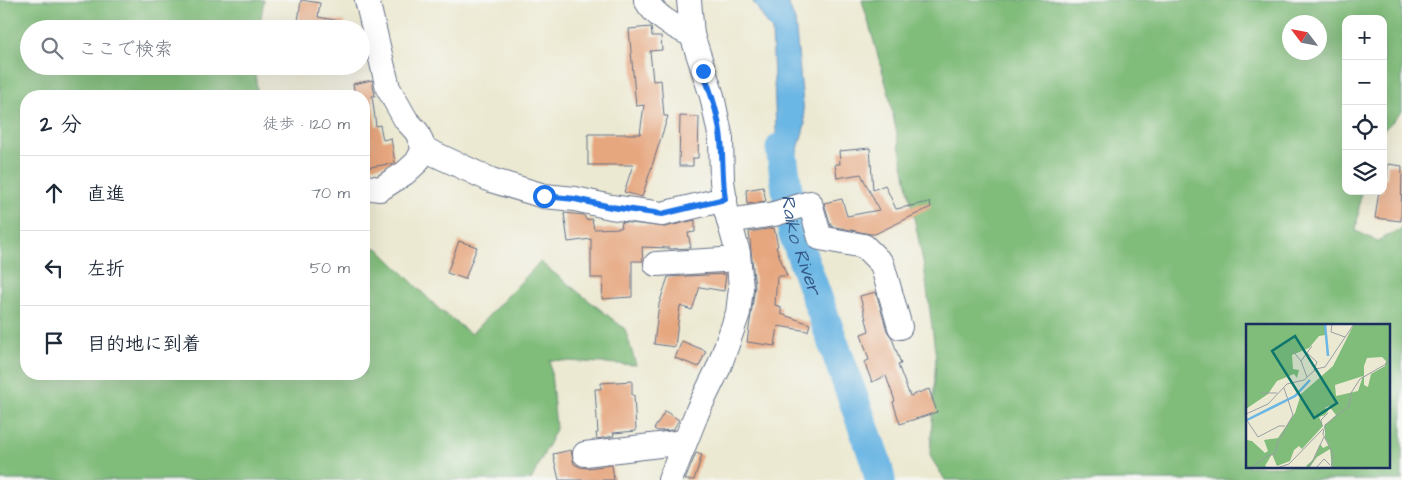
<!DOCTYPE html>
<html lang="ja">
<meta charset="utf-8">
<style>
body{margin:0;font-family:"Architects Daughter","Klee One",sans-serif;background:#f2f2f3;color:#1f2937}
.controls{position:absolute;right:15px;top:15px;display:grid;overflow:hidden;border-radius:10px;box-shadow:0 5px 20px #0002}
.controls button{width:45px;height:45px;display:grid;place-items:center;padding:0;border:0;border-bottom:1px solid #e0e1e3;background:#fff;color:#1f2937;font:25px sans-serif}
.compass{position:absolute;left:1282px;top:15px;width:45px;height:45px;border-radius:50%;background:#fff;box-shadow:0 5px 20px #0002;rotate:302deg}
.stop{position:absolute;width:15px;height:15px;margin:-11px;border:4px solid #1a73e8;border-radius:50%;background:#fff}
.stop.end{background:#1a73e8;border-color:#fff;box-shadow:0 1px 5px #0008}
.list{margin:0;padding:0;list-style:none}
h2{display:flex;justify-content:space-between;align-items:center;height:65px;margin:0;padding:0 20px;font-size:21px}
h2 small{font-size:16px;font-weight:400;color:#747a83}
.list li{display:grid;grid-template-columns:32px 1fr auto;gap:15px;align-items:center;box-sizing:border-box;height:75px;padding:0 20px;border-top:1px solid #e0e1e3}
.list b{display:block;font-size:19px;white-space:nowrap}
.list em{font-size:16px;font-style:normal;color:#747a83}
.icon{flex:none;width:28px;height:28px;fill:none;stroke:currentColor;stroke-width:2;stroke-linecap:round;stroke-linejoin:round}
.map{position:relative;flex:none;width:1402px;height:480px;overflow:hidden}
.search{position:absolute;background:#fff;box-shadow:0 5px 20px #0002;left:20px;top:20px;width:350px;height:55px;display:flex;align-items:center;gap:12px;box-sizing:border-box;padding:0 18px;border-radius:28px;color:#747a83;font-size:19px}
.panel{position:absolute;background:#fff;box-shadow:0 5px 20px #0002;left:20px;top:90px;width:350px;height:290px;border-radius:20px}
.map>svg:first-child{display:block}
.forest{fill:#80bc7a;stroke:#4e766c;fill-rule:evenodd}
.water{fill:#6ab6e4;stroke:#4272a1}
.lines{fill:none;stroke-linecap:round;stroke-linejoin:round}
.river{stroke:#6ab6e4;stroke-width:31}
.building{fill:#e6a67e}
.minor-casing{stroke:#647087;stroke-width:26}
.minor{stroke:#fff;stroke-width:24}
.route{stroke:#1a73e8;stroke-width:6}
.labels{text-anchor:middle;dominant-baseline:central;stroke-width:4.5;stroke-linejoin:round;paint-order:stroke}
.water-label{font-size:19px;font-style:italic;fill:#335886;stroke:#f6f6f2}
.inset-river{fill:none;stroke:#6ab6e4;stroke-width:2.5}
.inset-road{fill:none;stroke:#989fa4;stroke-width:1}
.view{fill:#0f766e;fill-opacity:0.15;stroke:#0f766e;stroke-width:2.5}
.inset-edge{fill:none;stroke:#1b2f5e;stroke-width:2.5}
</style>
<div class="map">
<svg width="1402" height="480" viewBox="0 0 1402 480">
<rect width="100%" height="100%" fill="#f6f6f2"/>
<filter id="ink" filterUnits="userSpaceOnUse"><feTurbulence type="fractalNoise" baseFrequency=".02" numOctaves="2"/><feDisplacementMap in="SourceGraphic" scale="10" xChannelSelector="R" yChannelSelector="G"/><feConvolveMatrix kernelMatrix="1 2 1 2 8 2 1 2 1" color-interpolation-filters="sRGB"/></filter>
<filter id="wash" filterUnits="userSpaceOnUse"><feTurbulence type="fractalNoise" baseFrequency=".0096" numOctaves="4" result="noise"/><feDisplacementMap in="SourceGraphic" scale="20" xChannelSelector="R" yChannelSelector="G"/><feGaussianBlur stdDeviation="1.12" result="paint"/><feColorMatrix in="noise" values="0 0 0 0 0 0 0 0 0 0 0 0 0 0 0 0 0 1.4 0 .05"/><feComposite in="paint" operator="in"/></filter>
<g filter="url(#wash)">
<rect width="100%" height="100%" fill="#ece9d2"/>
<!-- forest -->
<g class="forest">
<polygon points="0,0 264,0 259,29 29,29 29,66 254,66 258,96 26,96 26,374 364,374 364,248 378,248 440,310 471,334 540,262 625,329 636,365 550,360 556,429 531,480 0,480"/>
<path d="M862 0H1402V112L1383 131V19H1346V191H1361L1356 231 1377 241 1402 229V480H945L930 456 936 357 924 266 888 91ZM1290 22H1320V52H1290ZM1247 325H1388V466H1247Z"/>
</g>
<!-- water -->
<polygon class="water" points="752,0 787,0 795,21 805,124 787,189 778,179 772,31"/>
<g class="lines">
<!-- river -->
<path class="river" id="s1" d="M781 148 793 231 876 462 880 480"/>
</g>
<g id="blocks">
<!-- building -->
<g class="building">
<polygon points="301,0 320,3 318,17 345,22 345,29 297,29"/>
<polygon points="651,27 652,36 661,36 662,50 650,51 653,81 661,80 664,116 668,116 642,197 624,192 633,165 588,165 588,134 640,134 644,105 636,106 629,29"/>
<polygon points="372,80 375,96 372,96 376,126 380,125 383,140 391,138 395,163 364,168 364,96 355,96 353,84"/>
<polygon points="680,116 699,117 698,158 693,158 693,166 679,166"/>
<polygon points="870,148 873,190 885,185 896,209 929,202 931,207 875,234 870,234 831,226 824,203 842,199 847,216 879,210 861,174 837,178 835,164 840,164 839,151"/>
<polygon points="1388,164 1402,166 1401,221 1375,218 1379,191 1383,191 1383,178 1387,178"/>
<polygon points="763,187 766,201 747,204 746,190"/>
<polygon points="564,213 584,215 586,220 592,219 594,229 621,228 622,222 665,227 695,220 695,232 688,233 691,248 669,249 669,248 642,247 643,261 632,261 632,297 602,299 603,278 591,278 591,239 568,242"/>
<polygon points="774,228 778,246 776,247 787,276 777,276 775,305 781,307 781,314 810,324 808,331 778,326 775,346 747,342 755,287 749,232"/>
<polygon points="459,241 477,247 465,279 447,273"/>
<polygon points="726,274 724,291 700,287 692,310 680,306 675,347 654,344 659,304 668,277"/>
<polygon points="876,292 887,331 892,338 901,364 898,365 910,396 929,389 937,412 900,424 893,402 895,401 886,376 872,382 864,362 869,360 861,334 869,331 860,296"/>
<polygon points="682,341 706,351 699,367 675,358"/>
<polygon points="632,381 632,395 634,395 636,431 613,433 614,436 597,439 596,433 598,433 595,389 601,389 601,383"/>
<polygon points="665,411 679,420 673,430 658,431 654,429"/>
<polygon points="571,450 574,464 580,467 587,468 612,465 614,480 559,480 553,454"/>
<polygon points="696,453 702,455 694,480 685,480"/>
</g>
</g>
</g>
<g filter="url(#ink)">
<use href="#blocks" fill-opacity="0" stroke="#647087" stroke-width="1"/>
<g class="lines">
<!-- minor casing -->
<g class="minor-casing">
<g id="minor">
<path d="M646 0C655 17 675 27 692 35"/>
<polyline points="424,149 491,180 544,196 575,199 611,207 662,214 725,199"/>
<polyline points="364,187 380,189 405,173 417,162 424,149 417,132 406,120 388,88 367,0"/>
<polyline points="729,221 774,214 810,203 820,238 864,246 882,264 900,327"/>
<polyline points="656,264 738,259"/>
<polyline points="585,454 684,442"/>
<polyline points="670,480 698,410 719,367 738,313 741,288 738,253 726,210 722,181 721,139 712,96 692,35 689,0"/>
</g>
</g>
<!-- minor -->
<use href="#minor" class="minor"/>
</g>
</g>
<g class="lines" filter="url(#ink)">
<!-- route -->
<path class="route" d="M544 196 575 199 611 207 662 214 725 199C722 179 723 159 721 140 719 116 711 93 703 71"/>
</g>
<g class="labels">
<!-- water labels -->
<g class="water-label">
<text stroke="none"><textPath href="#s1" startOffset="99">Raiko River</textPath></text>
</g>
</g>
<!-- overview -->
<g transform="translate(1246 324)">
<rect width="144" height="144" fill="#ece9d2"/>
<path d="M0 0H80V3L79 11 73 12 63 24 46 31 47 45 53 46 51 54 48 50 31 57 22 70 0 85ZM108 0H144V144H86L84 125 71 133 63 144 60 142 68 135 74 120 77 124 83 121 79 114V101L90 91 83 82 79 84 82 87 79 91 73 93 77 102 56 125 53 122 48 126 44 137 31 142 26 130 19 142 23 144H0V116L6 117 19 129 22 127 18 116 32 114 49 89 55 70 87 42ZM121 34 136 33 140 37 139 42 125 50 122 63 118 61V42ZM117 52 112 67 90 72 89 61Z" fill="#80bc7a" fill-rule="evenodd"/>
<path class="inset-river" d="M79 0 82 32M1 96 49 72 64 56"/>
<path class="inset-road" d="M86 0 85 8 99 13M46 26 55 37 66 22M61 29 71 38 68 46M55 37 61 53M15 69H31M0 90 22 80 41 60 58 56 70 45 79 43 108 0M0 95 12 113 33 102H39M76 102 75 96 82 89M5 144 21 132 29 130 32 118 47 91 38 64M31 144 43 140 77 105M63 144 78 113M70 144 78 135 84 141M85 144 87 130 77 110 79 101 103 82 105 69 114 55 140 40 144 32"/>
<path class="view" d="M49 12 91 79 68 94 26 27Z"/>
<rect width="144" height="144" class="inset-edge"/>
</g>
</svg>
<div class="controls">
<button>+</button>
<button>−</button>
<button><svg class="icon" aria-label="locate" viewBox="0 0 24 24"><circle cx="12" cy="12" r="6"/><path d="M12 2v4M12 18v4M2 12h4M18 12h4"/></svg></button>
<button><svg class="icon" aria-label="layers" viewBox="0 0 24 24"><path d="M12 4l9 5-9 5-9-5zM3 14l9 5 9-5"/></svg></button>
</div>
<svg class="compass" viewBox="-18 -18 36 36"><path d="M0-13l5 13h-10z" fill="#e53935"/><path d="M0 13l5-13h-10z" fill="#747a83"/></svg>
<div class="stop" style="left:544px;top:196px"></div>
<div class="stop end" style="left:703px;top:71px"></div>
<div class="search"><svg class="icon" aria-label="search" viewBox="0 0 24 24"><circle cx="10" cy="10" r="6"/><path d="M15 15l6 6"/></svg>ここで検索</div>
<section class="panel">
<h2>2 分<small>徒歩 · 120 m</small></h2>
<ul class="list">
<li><svg class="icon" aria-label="ahead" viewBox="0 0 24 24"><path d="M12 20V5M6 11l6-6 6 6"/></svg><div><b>直進</b></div><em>70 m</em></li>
<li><svg class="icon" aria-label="left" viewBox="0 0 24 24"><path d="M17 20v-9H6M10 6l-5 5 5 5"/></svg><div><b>左折</b></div><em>50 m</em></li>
<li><svg class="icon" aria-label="arrive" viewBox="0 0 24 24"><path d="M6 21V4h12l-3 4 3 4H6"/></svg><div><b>目的地に到着</b></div></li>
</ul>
</section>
</div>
